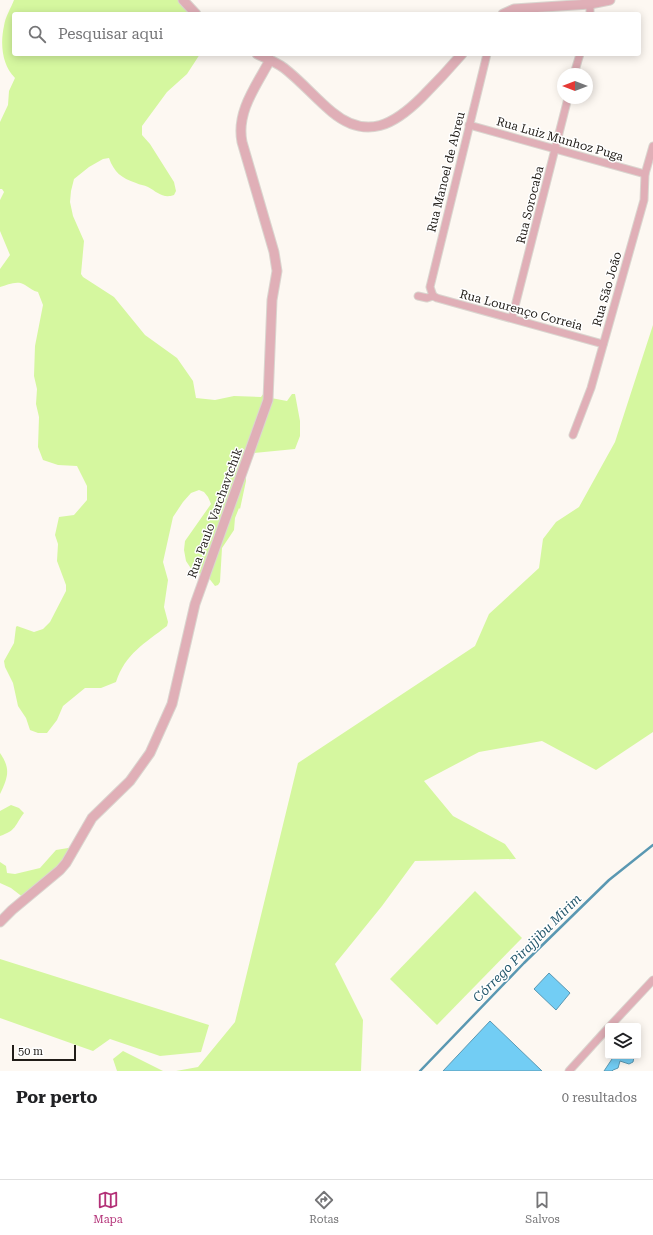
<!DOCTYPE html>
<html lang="pt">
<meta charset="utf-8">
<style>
body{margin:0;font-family:"Roboto Serif",serif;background:#f2f2f2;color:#202124}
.controls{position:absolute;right:12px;bottom:12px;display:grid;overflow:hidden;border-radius:4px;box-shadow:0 2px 10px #0003}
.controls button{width:36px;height:36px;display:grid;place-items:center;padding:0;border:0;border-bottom:1px solid #e0e0e0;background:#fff;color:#202124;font:20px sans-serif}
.compass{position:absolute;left:557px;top:68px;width:36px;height:36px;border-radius:50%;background:#fff;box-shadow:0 2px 10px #0003;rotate:270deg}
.scale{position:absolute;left:12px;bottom:10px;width:64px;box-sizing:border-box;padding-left:4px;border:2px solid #211d18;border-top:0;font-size:11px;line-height:14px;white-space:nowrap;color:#211d18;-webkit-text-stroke:3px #fff;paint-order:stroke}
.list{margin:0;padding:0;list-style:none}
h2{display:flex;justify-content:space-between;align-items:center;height:52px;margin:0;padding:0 16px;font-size:17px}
h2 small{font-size:13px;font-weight:400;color:#757577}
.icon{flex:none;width:22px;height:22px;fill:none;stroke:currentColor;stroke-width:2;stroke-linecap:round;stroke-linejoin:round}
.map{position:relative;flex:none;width:653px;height:1071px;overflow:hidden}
.search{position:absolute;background:#fff;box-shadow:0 2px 10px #0003;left:12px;right:12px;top:12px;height:44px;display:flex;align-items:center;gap:10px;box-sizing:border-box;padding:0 14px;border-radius:4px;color:#757577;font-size:15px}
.sheet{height:108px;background:#fff}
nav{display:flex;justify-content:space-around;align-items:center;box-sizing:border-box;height:56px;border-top:1px solid #e0e0e0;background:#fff;font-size:11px;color:#757577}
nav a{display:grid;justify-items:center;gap:2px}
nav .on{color:#b33077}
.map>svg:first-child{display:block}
.green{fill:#d5f79f}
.water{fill:#72cdf4;stroke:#5a98b2}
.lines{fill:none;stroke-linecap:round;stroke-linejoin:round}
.stream{stroke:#5a98b2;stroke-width:2.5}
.minor-casing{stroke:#dad5cf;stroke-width:9}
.tertiary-casing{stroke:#dad5cf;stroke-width:11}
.minor{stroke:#e0afb7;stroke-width:7}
.tertiary{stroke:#e0afb7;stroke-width:9}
.labels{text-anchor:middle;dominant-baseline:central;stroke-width:3;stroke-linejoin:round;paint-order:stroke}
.street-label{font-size:12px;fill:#211d18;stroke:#fff}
.water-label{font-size:13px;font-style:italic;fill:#25586c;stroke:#fff}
</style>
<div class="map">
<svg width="653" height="1071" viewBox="0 0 653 1071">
<rect width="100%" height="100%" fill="#fdf8f2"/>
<!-- green -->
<g class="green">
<path d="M14 0H182L195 14H14V54H200L187 74 167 92 142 126V135L150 144 174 182 176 191 174 195C163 199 157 192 148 187 144 185 140 185 136 183 121 178 114 172 109 158L103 159 89 167 74 179 71 191 70 202 73 216 84 241 81 274 83 277 114 297 145 335 177 358 193 381 196 398 215 400 234 396 261 397 264 393 271 398 287 401 292 394H295L300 421V436L295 449 254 453 246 466V481L240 509 239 508 235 518 234 530 222 548 220 582 218 585 215 586 208 577 192 570 186 561 184 550 185 541 211 504 208 497 204 492 199 490 191 493 183 502 173 517 163 562 168 580 164 607 168 622 167 626C145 643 125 654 116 682L101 688H85L63 706 57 720 47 733H38L30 730 26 718 18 706 13 683 5 667 4 661 14 643 16 627 17 626 34 632 43 629 50 622 66 591V585L57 561 58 544 55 535 59 517 74 515 87 500V486L77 466 58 465 43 460 38 447 39 417 36 404 37 389 34 376 35 346 43 305 38 292C33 291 30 288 25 285 17 280 8 285 0 287V269L10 255 0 231V200L4 192 2 189H0V122L8 105 9 91 15 78C2 65 0 44 4 26 5 17 11 8 14 0Z"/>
<polygon points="653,325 653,732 596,770 542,741 479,752 424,781 453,816 505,844 516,859 415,861 382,906 335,964 363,1020 361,1071 176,1071 198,1067 235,1022 298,763 475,646 489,614 539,568 543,539 556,522 579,507 615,442"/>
<path d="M0 753C11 769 8 777 0 794Z"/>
<path d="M11 805 19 808 24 813C14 826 17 830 0 836V811Z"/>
<polygon points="68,848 72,852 70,860 24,898 11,888 0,883 0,862 6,866 7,873 15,874 40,868 56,850"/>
<polygon points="475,891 522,938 437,1025 390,979"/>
<polygon points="0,959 209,1025 201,1052 160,1056 110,1039 93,1051 0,1018"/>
<polygon points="123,1051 163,1071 117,1071 113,1059"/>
</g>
<!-- water -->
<g class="water">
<polygon points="549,973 570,993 556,1010 534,989"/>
<polygon points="490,1021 542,1071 443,1071"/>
<polygon points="614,1056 634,1056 634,1057 633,1062 629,1064 620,1061 618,1068 613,1070 612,1071 604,1071"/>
</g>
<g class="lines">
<!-- stream -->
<polyline class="stream" points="420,1071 524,963 609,880 653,845"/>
<!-- minor casing -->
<g class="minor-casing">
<g id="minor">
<polyline points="590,14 590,0"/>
<polyline points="574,74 580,54"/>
<polyline points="469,125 645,174"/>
<polyline points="418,296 427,298 433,296"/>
<polyline points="433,296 430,287 487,54"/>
<polyline points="433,296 437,298 603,344"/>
<polyline points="512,318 568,98"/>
<polyline points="573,435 591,388 644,200 645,174 653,146"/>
<polyline points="610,1026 653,980"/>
<polyline points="569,1071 608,1028"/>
</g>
</g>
<!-- tertiary casing -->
<g class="tertiary-casing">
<g id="tertiary">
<polyline points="183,0 196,14"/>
<polyline points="503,14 514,9 590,4 610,0"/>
<path d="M257 54C266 58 276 62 284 68 301 81 315 98 332 112 367 141 395 124 422 97 436 83 449 69 462 54"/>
<path d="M0 922 12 910 60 870 66 863 92 818 130 781 150 753 172 704 195 604 268 400 272 300 277 271 274 252 242 142C236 112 256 86 270 60"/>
</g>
</g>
<!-- minor -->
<use href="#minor" class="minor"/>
<!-- tertiary -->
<use href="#tertiary" class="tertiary"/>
</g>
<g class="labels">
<!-- street labels -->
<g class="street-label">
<text transform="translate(560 139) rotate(16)">Rua Luiz Munhoz Puga</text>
<text transform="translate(446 172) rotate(-76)">Rua Manoel de Abreu</text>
<text transform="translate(530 205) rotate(-76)">Rua Sorocaba</text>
<text transform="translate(607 289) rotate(-74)">Rua São João</text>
<text transform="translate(521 310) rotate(15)">Rua Lourenço Correia</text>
<text transform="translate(215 513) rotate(-70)">Rua Paulo Varchavtchik</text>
</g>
<!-- water labels -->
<g class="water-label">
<text transform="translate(527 948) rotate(-45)">Córrego Pirajjibu Mirim</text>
</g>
</g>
</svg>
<div class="controls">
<button><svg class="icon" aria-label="layers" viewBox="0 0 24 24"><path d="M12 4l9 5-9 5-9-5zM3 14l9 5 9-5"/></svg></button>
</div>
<svg class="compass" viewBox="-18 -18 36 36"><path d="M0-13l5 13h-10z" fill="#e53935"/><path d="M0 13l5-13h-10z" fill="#757577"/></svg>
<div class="scale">50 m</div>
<div class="search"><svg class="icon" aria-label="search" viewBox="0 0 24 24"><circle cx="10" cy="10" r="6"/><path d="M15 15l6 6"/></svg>Pesquisar aqui</div>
</div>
<section class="sheet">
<h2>Por perto<small>0 resultados</small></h2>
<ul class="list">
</ul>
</section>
<nav>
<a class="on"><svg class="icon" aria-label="map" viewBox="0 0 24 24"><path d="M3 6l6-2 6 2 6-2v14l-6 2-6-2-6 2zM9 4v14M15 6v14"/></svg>Mapa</a>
<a><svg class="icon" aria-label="directions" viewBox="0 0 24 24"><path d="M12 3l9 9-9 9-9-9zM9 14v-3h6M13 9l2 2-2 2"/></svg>Rotas</a>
<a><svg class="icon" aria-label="saved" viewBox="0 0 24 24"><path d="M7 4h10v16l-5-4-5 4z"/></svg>Salvos</a>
</nav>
